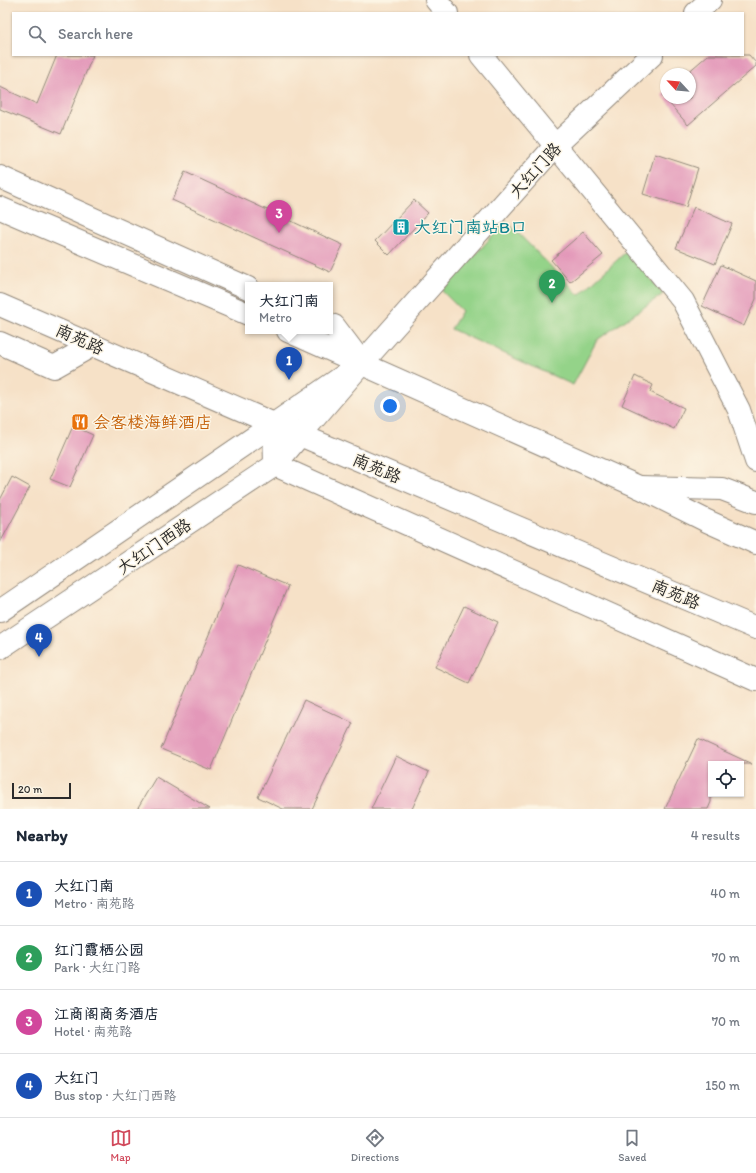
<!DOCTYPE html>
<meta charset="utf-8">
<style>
body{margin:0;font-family:Itim,"LXGW WenKai TC",sans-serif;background:#f2f2f3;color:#1f2937}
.controls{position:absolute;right:12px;bottom:12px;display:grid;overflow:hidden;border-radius:0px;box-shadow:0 1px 3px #0004}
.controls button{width:36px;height:36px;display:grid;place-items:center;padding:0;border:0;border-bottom:1px solid #e0e1e3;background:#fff;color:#1f2937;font:20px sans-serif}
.compass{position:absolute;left:660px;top:68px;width:36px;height:36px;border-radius:50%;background:#fff;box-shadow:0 1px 3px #0004;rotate:296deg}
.scale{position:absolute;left:12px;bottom:10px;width:59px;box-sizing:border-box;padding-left:4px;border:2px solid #2b2b2b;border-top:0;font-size:11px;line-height:14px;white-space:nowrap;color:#2b2b2b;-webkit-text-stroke:3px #fcf5e5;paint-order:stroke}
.you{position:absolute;left:390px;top:406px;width:14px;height:14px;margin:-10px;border:3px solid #fff;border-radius:50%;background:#1a73e8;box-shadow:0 0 0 6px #1a73e833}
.badge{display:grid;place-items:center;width:26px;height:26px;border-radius:50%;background:#d1495b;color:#fff;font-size:13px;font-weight:700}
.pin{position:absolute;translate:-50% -33px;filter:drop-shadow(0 1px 2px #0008)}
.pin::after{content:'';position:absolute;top:21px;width:14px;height:12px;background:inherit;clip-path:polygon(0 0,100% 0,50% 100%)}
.popup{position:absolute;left:245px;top:282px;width:88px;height:52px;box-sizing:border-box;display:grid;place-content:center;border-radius:0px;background:#fff;filter:drop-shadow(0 1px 3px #0005);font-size:13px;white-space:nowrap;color:#747a83}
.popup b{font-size:15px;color:#1f2937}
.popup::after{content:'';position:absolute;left:50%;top:100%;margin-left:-8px;border:8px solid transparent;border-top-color:#fff}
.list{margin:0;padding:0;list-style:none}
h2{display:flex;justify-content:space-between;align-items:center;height:52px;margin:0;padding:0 16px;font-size:17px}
h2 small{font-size:13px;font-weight:400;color:#747a83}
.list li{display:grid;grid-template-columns:26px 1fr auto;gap:12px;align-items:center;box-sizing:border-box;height:64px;padding:0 16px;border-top:1px solid #e0e1e3}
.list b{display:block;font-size:15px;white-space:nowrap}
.list p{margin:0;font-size:13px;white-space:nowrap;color:#747a83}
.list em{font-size:13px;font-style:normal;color:#747a83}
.icon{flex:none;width:22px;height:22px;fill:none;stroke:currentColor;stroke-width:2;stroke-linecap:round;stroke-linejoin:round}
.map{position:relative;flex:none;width:756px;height:809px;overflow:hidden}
.search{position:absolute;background:#fff;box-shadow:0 1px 3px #0004;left:12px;right:12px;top:12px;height:44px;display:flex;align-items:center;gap:10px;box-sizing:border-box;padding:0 14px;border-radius:0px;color:#747a83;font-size:15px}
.sheet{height:308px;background:#fff}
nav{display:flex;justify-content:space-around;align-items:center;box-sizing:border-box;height:56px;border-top:1px solid #e0e1e3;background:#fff;font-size:11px;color:#747a83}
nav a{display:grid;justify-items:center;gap:2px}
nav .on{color:#d1495b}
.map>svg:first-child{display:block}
.green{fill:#94d389;stroke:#607f5a}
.building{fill:#e398b9}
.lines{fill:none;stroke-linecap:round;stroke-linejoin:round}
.tertiary-casing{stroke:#908679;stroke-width:24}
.secondary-casing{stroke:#908679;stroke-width:24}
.trunk-casing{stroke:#908679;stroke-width:24}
.tertiary{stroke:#fff;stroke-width:22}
.secondary{stroke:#fff;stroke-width:22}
.trunk{stroke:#fff;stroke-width:22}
.labels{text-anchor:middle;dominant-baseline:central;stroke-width:3;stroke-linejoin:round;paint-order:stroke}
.street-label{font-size:17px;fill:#2b2b2b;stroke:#fcf5e5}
.culture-label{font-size:17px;fill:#0d838f;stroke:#fcf5e5;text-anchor:start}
.food-label{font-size:17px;fill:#c56008;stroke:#fcf5e5;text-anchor:start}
</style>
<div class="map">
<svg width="756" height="809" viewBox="0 0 756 809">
<rect width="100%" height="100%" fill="#fcf5e5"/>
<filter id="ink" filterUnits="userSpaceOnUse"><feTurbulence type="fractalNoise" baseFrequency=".025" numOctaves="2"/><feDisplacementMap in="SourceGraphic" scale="8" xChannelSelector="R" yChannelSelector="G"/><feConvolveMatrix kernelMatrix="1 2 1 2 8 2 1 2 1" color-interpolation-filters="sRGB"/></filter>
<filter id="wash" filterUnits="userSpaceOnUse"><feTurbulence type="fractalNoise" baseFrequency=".012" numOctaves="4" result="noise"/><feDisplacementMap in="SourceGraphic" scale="16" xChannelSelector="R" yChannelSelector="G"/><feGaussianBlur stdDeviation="0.9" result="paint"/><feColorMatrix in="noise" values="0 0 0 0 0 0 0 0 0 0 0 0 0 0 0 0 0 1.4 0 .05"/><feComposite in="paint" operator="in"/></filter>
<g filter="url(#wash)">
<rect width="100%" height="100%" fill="#f6e1c7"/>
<!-- green -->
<polygon class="green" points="506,221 579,295 628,250 663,294 597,340 573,385 451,329 462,311 442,291"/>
<g id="blocks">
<!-- building -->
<g class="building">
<polygon points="57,55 93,55 61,134 0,109 0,87 37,104"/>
<polygon points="708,55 749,55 756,63 756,66 688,125 662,95 666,91 666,98 690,98 690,74 686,74"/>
<polygon points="655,154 698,168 686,207 643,194"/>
<polygon points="185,172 343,245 330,272 172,200"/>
<polygon points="414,200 428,213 389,255 375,241"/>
<polygon points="694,207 732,224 715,264 676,248"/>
<polygon points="583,232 603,255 570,282 551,260"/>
<polygon points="721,265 756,281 756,299 744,326 702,306"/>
<polygon points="635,376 653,385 650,392 684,408 674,429 622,405"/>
<polygon points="73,426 93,435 70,487 50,479"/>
<polygon points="12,477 30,487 0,543 0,500"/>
<polygon points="238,565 288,586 211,770 161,749"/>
<polygon points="464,606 498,622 469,683 435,667"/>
<polygon points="304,700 353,723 312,809 283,809 258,797"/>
<polygon points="698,739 752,764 711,764 711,802 708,809 665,809"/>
<polygon points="396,756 429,772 412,809 371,809"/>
<polygon points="156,777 210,809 137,809"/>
</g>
</g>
</g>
<g filter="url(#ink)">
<use href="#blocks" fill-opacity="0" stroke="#908679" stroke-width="1"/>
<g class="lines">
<!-- tertiary casing -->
<g class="tertiary-casing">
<g id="tertiary">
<polyline points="436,0 447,13"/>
<polyline points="696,13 710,0"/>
<polyline points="481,55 683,301 739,410 756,461"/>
<polyline points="0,177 248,288"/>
<polyline points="330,325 334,326 362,363"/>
<polyline points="0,343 54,367 93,345"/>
<polyline points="362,363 274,424 275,465 756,680"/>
<polyline points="300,435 362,363 556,145 652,55"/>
<polyline points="639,487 722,489 756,502"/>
</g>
</g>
<!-- secondary casing -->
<g class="secondary-casing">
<g id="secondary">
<polyline points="0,611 274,424"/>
<polyline points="0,648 275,465 300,435"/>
</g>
</g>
<!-- trunk casing -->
<g class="trunk-casing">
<g id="trunk">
<polyline points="0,208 248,314"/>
<polyline points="0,305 274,424 756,628"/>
<polyline points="288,331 639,487 707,521 756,543"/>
</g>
</g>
<!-- tertiary -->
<use href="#tertiary" class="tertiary"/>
<!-- secondary -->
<use href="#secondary" class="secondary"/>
<!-- trunk -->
<use href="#trunk" class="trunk"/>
</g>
</g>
<!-- icons -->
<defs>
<g id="building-square" transform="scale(0.9)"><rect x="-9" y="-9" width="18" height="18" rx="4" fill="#0f9aa8" stroke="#fcf5e5"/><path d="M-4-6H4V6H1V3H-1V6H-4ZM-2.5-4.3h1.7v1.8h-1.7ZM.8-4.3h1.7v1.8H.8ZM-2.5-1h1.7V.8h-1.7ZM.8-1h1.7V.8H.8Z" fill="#fff"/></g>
<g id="restaurant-square" transform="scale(0.9)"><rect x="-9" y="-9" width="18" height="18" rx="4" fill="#e8710a" stroke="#fcf5e5"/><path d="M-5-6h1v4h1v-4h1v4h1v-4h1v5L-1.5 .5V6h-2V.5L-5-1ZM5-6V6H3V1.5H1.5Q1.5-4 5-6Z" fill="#fff"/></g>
</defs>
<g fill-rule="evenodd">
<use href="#building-square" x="401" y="227"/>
<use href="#restaurant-square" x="80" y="422"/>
</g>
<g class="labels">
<!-- street labels -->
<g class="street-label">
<text transform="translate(535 170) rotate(-48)">大红门路</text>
<text transform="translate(80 339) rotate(24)">南苑路</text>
<text transform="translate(377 468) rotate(23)">南苑路</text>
<text transform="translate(154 546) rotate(-34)">大红门西路</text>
<text transform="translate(676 594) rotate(23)">南苑路</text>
</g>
<!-- culture labels -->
<g class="culture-label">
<text x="414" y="227">大红门南站B口</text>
</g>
<!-- food labels -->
<g class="food-label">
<text x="93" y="422">会客楼海鲜酒店</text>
</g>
</g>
</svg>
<div class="controls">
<button><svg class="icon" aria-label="locate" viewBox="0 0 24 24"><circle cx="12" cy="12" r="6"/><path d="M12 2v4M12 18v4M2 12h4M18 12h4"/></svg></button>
</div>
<svg class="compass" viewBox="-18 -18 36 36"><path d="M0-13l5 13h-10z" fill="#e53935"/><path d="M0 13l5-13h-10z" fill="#747a83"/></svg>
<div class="scale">20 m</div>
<div class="you"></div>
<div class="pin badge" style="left:289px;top:380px;background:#1a4fb4">1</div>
<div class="popup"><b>大红门南</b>Metro</div>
<div class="pin badge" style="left:552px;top:303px;background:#2e9e5b">2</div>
<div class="pin badge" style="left:279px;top:233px;background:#d1479c">3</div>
<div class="pin badge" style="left:39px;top:657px;background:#1a4fb4">4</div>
<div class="search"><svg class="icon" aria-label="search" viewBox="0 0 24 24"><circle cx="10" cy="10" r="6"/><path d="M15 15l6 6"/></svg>Search here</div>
</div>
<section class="sheet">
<h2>Nearby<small>4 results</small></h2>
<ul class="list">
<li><span class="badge" style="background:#1a4fb4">1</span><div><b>大红门南</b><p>Metro · 南苑路</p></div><em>40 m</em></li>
<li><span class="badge" style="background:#2e9e5b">2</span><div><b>红门霞栖公园</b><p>Park · 大红门路</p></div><em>70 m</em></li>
<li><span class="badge" style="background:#d1479c">3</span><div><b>江商阁商务酒店</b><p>Hotel · 南苑路</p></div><em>70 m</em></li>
<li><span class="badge" style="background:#1a4fb4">4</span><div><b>大红门</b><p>Bus stop · 大红门西路</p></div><em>150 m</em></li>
</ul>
</section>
<nav>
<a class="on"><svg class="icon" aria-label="map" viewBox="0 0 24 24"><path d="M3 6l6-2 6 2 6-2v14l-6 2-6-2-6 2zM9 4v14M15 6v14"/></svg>Map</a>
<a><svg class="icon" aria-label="directions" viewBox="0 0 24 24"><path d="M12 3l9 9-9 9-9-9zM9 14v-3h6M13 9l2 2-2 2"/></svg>Directions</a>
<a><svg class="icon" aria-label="saved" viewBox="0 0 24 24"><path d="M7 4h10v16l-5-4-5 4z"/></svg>Saved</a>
</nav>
